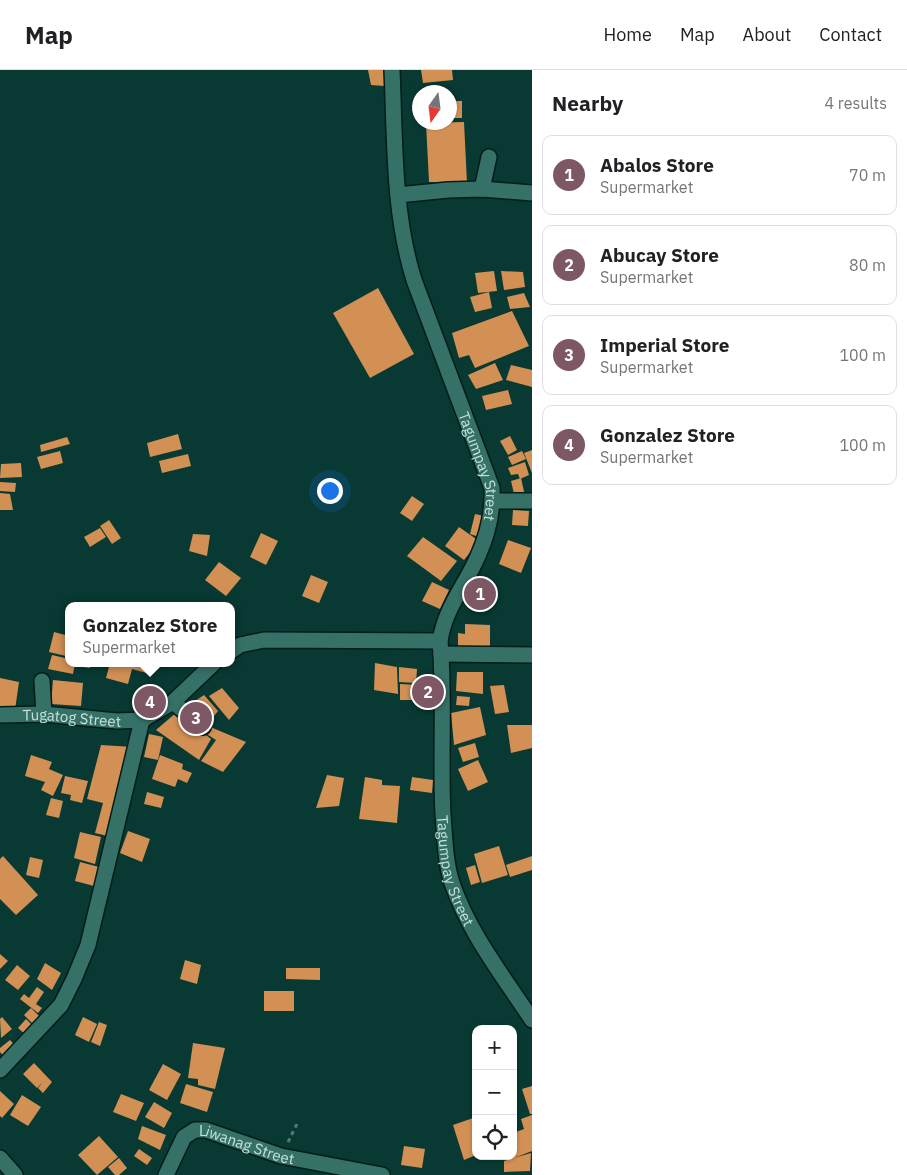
<!DOCTYPE html>
<meta charset="utf-8">
<style>
body{margin:0;font-family:"IBM Plex Sans",sans-serif;background:#f6f6f6;color:#202124}
.controls{position:absolute;right:15px;bottom:15px;display:grid;overflow:hidden;border-radius:10px;box-shadow:0 1px 4px #0004}
.controls button{width:45px;height:45px;display:grid;place-items:center;padding:0;border:0;border-bottom:1px solid #e0e0e0;background:#fff;color:#202124;font:25px sans-serif}
.compass{position:absolute;left:412px;top:15px;width:45px;height:45px;border-radius:50%;background:#fff;box-shadow:0 1px 4px #0004;rotate:194deg}
.you{position:absolute;left:329px;top:420px;width:18px;height:18px;margin:-12px;border:4px solid #fff;border-radius:50%;background:#1a73e8;box-shadow:0 0 0 8px #1a73e833}
.badge{display:grid;place-items:center;width:32px;height:32px;border-radius:50%;background:#7e5765;color:#fff;font-size:16px;font-weight:700}
.pin{position:absolute;translate:-50% -50%;border:2px solid #fff;box-shadow:0 1px 5px #0006}
.popup{position:absolute;left:65px;top:532px;width:170px;height:65px;box-sizing:border-box;display:grid;place-content:center;border-radius:10px;background:#fff;filter:drop-shadow(0 1px 4px #0005);font-size:16px;white-space:nowrap;color:#757577}
.popup b{font-size:19px;color:#202124}
.popup::after{content:'';position:absolute;left:50%;top:100%;margin-left:-10px;border:10px solid transparent;border-top-color:#fff}
.list{margin:0;padding:0;list-style:none}
h2{display:flex;justify-content:space-between;align-items:center;height:65px;margin:0;padding:0 20px;font-size:21px}
h2 small{font-size:16px;font-weight:400;color:#757577}
.list li{display:grid;grid-template-columns:32px 1fr auto;gap:15px;align-items:center;box-sizing:border-box;height:80px;margin:0 10px 10px;padding:0 10px;border:1px solid #e0e0e0;border-radius:10px}
.list b{display:block;font-size:19px;white-space:nowrap}
.list p{margin:0;font-size:16px;white-space:nowrap;color:#757577}
.list em{font-size:16px;font-style:normal;color:#757577}
.icon{flex:none;width:28px;height:28px;fill:none;stroke:currentColor;stroke-width:2;stroke-linecap:round;stroke-linejoin:round}
.map{position:relative;flex:none;width:532px;height:1105px;overflow:hidden}
header{display:flex;align-items:center;gap:30px;box-sizing:border-box;height:70px;padding:0 25px;background:#fff;border-bottom:1px solid #e0e0e0}
header strong{font-size:24px}
nav{display:flex;gap:28px;margin-inline-start:auto;font-size:18px}
main{display:flex}
aside{flex:1;background:#fff}
.map>svg:first-child{display:block}
.building{fill:#d39054}
.lines{fill:none;stroke-linecap:round;stroke-linejoin:round}
.minor-casing{stroke:#001e19;stroke-width:18}
.path{stroke:#537c75;stroke-width:3;stroke-dasharray:4 4;stroke-linecap:butt}
.minor{stroke:#367167;stroke-width:15}
.labels{text-anchor:middle;dominant-baseline:central;stroke-width:5;stroke-linejoin:round;paint-order:stroke}
.street-label{font-size:15px;fill:#c4e2db;stroke:#083932}
</style>
<header>
<strong>Map</strong>
<nav><a>Home</a><a>Map</a><a>About</a><a>Contact</a></nav>
</header>
<main>
<div class="map">
<svg width="532" height="1105" viewBox="0 0 532 1105">
<rect width="100%" height="100%" fill="#083932"/>
<!-- building -->
<g class="building">
<polygon points="368,0 387,0 384,16 371,15"/>
<polygon points="421,0 452,0 453,10 423,13"/>
<rect x="450" y="31" width="12" height="17"/>
<polygon points="464,52 467,113 429,112 426,53"/>
<polygon points="494,201 497,221 478,223 475,203"/>
<polygon points="501,201 523,202 525,217 504,220"/>
<polygon points="378,218 414,284 370,308 333,243"/>
<polygon points="489,222 492,238 475,242 470,227"/>
<polygon points="524,223 530,237 510,239 507,227"/>
<polygon points="512,241 529,276 475,298 469,285 459,288 452,263"/>
<polygon points="495,293 503,310 476,319 468,305"/>
<polygon points="511,295 532,300 532,317 506,310"/>
<polygon points="508,320 512,334 486,340 482,326"/>
<polygon points="178,364 182,379 150,387 147,373"/>
<polygon points="510,366 517,380 508,385 500,371"/>
<polygon points="67,367 70,374 41,382 40,375"/>
<polygon points="532,380 532,403 524,383"/>
<polygon points="60,381 63,393 41,399 37,387"/>
<polygon points="522,381 526,389 512,395 508,387"/>
<polygon points="188,384 191,396 162,403 159,391"/>
<polygon points="525,392 529,405 520,409 518,404 511,405 508,398"/>
<polygon points="21,393 22,407 0,408 1,394"/>
<polygon points="521,408 525,426 515,428 511,411"/>
<polygon points="0,412 16,413 15,422 0,421"/>
<polygon points="0,423 10,424 13,440 0,440"/>
<polygon points="412,426 424,434 412,451 400,443"/>
<polygon points="513,440 529,441 528,456 512,455"/>
<polygon points="475,444 484,446 479,467 470,464"/>
<polygon points="109,450 121,468 112,474 100,456"/>
<polygon points="459,457 479,471 464,490 445,476"/>
<polygon points="100,458 106,467 90,477 84,467"/>
<polygon points="261,463 278,471 266,495 250,487"/>
<polygon points="193,464 210,465 207,486 189,481"/>
<polygon points="423,467 457,491 441,511 407,486"/>
<polygon points="508,470 531,478 521,503 499,494"/>
<polygon points="219,492 241,508 226,526 205,510"/>
<polygon points="311,505 328,512 319,533 302,526"/>
<polygon points="432,512 449,520 440,539 422,531"/>
<polygon points="465,554 490,555 490,578 458,580 458,563 465,564"/>
<polygon points="54,562 69,566 66,586 49,582"/>
<polygon points="52,585 69,589 69,593 75,593 73,604 48,599"/>
<polygon points="76,593 90,593 90,598 76,596"/>
<polygon points="110,593 152,593 150,604 132,599 128,614 106,608"/>
<polygon points="375,593 397,597 398,624 374,620"/>
<polygon points="399,597 417,599 416,613 399,612"/>
<polygon points="457,602 483,602 483,624 456,621"/>
<polygon points="0,608 19,612 15,640 0,638"/>
<polygon points="53,610 83,613 81,636 51,634"/>
<polygon points="400,614 418,615 419,630 400,630"/>
<polygon points="504,615 509,642 495,644 490,616"/>
<polygon points="222,618 239,638 229,650 209,626"/>
<polygon points="204,625 218,641 207,655 186,637"/>
<polygon points="457,626 470,627 469,636 456,635"/>
<polygon points="480,637 486,665 454,675 451,643"/>
<polygon points="177,642 211,669 199,690 156,660"/>
<polygon points="507,655 532,655 532,678 511,683"/>
<polygon points="208,656 246,672 223,702 201,691 216,670 205,663"/>
<polygon points="149,664 163,667 158,690 144,687"/>
<polygon points="475,673 479,687 463,692 458,678"/>
<polygon points="101,675 133,677 112,767 95,763 103,733 87,729"/>
<polygon points="31,685 52,692 49,699 63,705 53,726 41,720 45,712 25,706"/>
<polygon points="160,685 183,694 182,699 192,703 187,713 178,709 175,717 152,709"/>
<polygon points="478,690 488,712 468,721 458,699"/>
<polygon points="327,705 344,708 339,736 316,738"/>
<polygon points="65,706 88,711 82,733 70,730 71,725 61,723"/>
<polygon points="365,707 382,710 382,715 400,716 397,753 359,749"/>
<polygon points="412,707 433,710 432,723 410,720"/>
<polygon points="147,722 164,727 161,738 144,734"/>
<polygon points="51,728 63,731 59,748 46,745"/>
<polygon points="128,761 150,769 142,792 120,783"/>
<polygon points="80,762 101,767 95,794 74,788"/>
<polygon points="499,776 508,805 482,813 474,784"/>
<polygon points="3,786 38,825 16,845 0,829 0,789"/>
<polygon points="532,786 532,800 510,807 506,795"/>
<polygon points="30,787 43,790 39,808 26,805"/>
<polygon points="80,792 99,797 94,816 75,811"/>
<polygon points="475,795 480,812 471,815 466,798"/>
<polygon points="0,884 8,891 0,899"/>
<polygon points="185,890 201,895 197,914 180,909"/>
<polygon points="45,893 61,903 52,920 37,909"/>
<polygon points="17,895 30,906 18,920 5,910"/>
<polygon points="286,898 320,898 320,910 286,909"/>
<polygon points="37,917 44,922 36,934 42,938 38,943 20,929 24,924 29,928"/>
<rect x="264" y="921" width="30" height="20"/>
<polygon points="31,938 43,950 36,957 24,945"/>
<polygon points="2,947 12,959 1,968 0,949"/>
<polygon points="83,947 97,954 89,972 75,965"/>
<polygon points="26,949 35,958 27,966 18,958"/>
<polygon points="99,952 107,955 100,976 91,972"/>
<polygon points="10,970 19,980 7,990 0,982 0,978"/>
<polygon points="193,973 225,978 215,1019 198,1015 198,1009 188,1008"/>
<polygon points="34,993 52,1012 43,1023 38,1018 43,1012 37,1018 23,1004"/>
<polygon points="163,994 181,1004 167,1030 149,1020"/>
<polygon points="186,1014 213,1022 207,1042 180,1033"/>
<polygon points="532,1016 532,1044 530,1044 522,1019"/>
<polygon points="0,1021 14,1034 2,1048 0,1046"/>
<polygon points="121,1024 144,1033 136,1051 113,1042"/>
<polygon points="22,1025 41,1037 28,1056 10,1045"/>
<polygon points="154,1032 172,1043 164,1058 145,1047"/>
<polygon points="532,1045 532,1081 514,1088 531,1083 530,1101 504,1102 504,1091 510,1089 508,1086 513,1086 513,1063 524,1059 521,1049"/>
<polygon points="476,1047 476,1085 464,1090 453,1055"/>
<polygon points="142,1056 166,1065 160,1080 138,1069"/>
<polygon points="99,1066 118,1087 97,1105 78,1085"/>
<polygon points="404,1076 425,1079 422,1098 401,1095"/>
<polygon points="139,1079 152,1088 147,1095 134,1086"/>
<polygon points="119,1088 127,1098 119,1105 115,1105 108,1097"/>
</g>
<g class="lines">
<!-- minor casing -->
<g class="minor-casing">
<g id="minor">
<path id="s1" d="M392 0C395 70 393 143 414 210L492 418C493 442 488 464 478 486 465 516 445 538 440 571 445 629 440 687 443 745 445 768 445 791 452 813 469 863 503 906 532 950"/>
<polyline points="482,119 489,87"/>
<polyline points="398,125 448,120 482,119 532,123"/>
<polyline points="493,431 532,431"/>
<polyline points="231,581 240,575 264,570 440,571"/>
<polyline points="441,584 532,585"/>
<polyline points="42,611 44,644"/>
<polyline points="173,632 203,657"/>
<path id="s2" d="M0 645 44 644 117 651 142 650 173 632 214 593"/>
<polyline points="0,1000 61,935 74,909 88,875 142,650"/>
<polyline points="0,1088 15,1105"/>
<path id="s3" d="M166 1105 184 1067 195 1060H206L281 1086 382 1105"/>
</g>
</g>
<!-- path -->
<polyline class="path" points="288,1072 298,1052"/>
<!-- minor -->
<use href="#minor" class="minor"/>
</g>
<g class="labels">
<!-- street labels -->
<g class="street-label">
<text stroke="none"><textPath href="#s1" startOffset="410">Tagumpay Street</textPath></text>
<text stroke="none"><textPath href="#s2" startOffset="72">Tugatog Street</textPath></text>
<text stroke="none"><textPath href="#s1" startOffset="829">Tagumpay Street</textPath></text>
<text stroke="none"><textPath href="#s3" startOffset="109">Liwanag Street</textPath></text>
</g>
</g>
</svg>
<div class="controls">
<button>+</button>
<button>−</button>
<button><svg class="icon" aria-label="locate" viewBox="0 0 24 24"><circle cx="12" cy="12" r="6"/><path d="M12 2v4M12 18v4M2 12h4M18 12h4"/></svg></button>
</div>
<svg class="compass" viewBox="-18 -18 36 36"><path d="M0-13l5 13h-10z" fill="#e53935"/><path d="M0 13l5-13h-10z" fill="#757577"/></svg>
<div class="you"></div>
<div class="pin badge" style="left:480px;top:524px">1</div>
<div class="pin badge" style="left:428px;top:622px">2</div>
<div class="pin badge" style="left:196px;top:648px">3</div>
<div class="pin badge" style="left:150px;top:632px">4</div>
<div class="popup"><b>Gonzalez Store</b>Supermarket</div>
</div>
<aside>
<h2>Nearby<small>4 results</small></h2>
<ul class="list">
<li><span class="badge">1</span><div><b>Abalos Store</b><p>Supermarket</p></div><em>70 m</em></li>
<li><span class="badge">2</span><div><b>Abucay Store</b><p>Supermarket</p></div><em>80 m</em></li>
<li><span class="badge">3</span><div><b>Imperial Store</b><p>Supermarket</p></div><em>100 m</em></li>
<li><span class="badge">4</span><div><b>Gonzalez Store</b><p>Supermarket</p></div><em>100 m</em></li>
</ul>
</aside>
</main>
